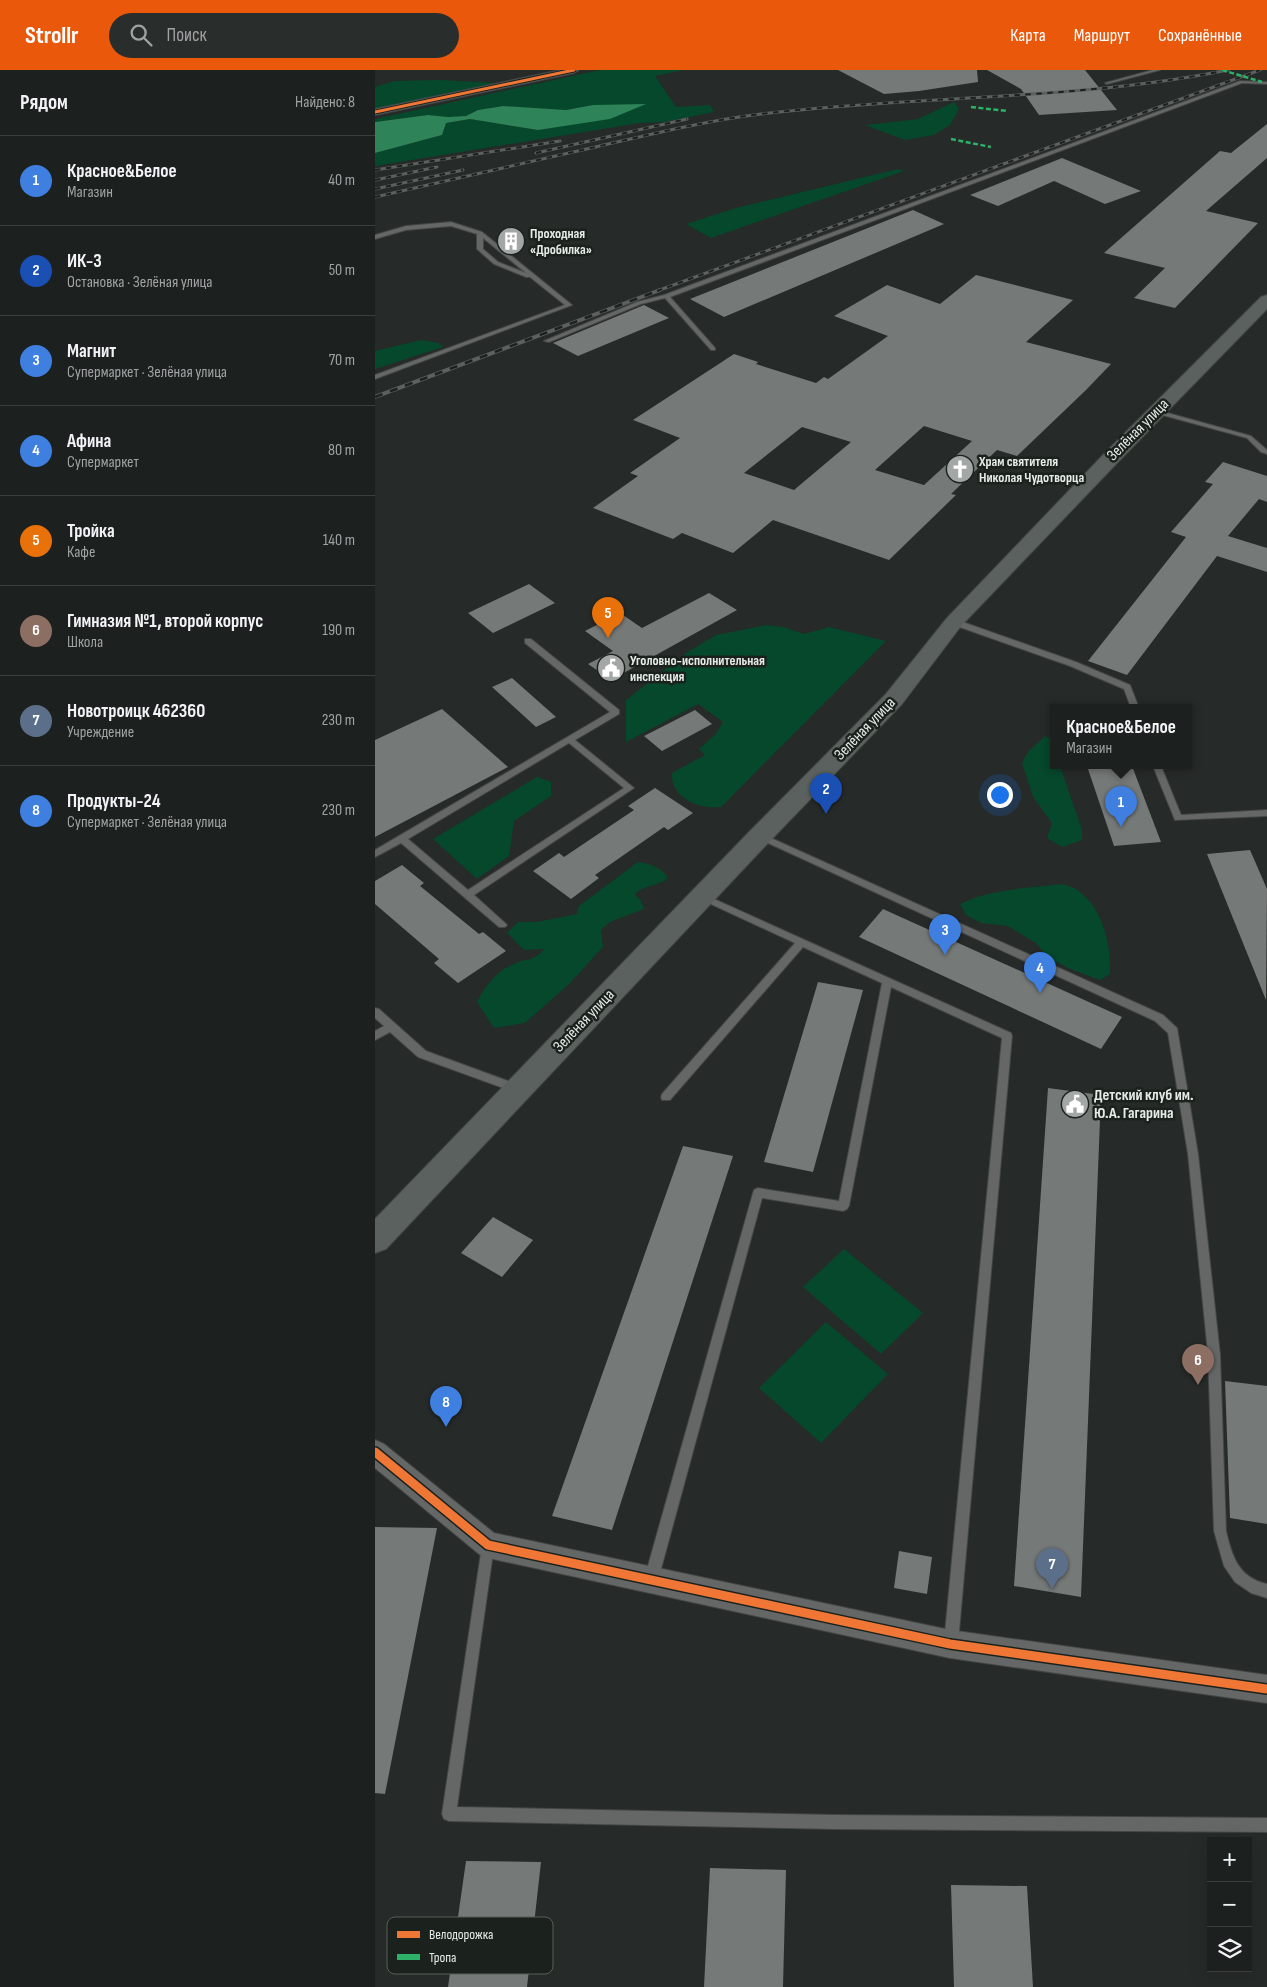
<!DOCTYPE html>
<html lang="ru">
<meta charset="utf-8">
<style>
body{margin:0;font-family:"Sofia Sans Condensed",sans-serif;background:#292d2b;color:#f1f3f6}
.controls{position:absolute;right:15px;bottom:15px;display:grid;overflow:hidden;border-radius:0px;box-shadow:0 5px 20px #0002}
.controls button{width:45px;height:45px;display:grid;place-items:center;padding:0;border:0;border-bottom:1px solid #3a3e3c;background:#1c201e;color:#f1f3f6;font:25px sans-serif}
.you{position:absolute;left:624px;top:724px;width:18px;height:18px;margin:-12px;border:4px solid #fff;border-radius:50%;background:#1a73e8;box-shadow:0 0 0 8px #1a73e833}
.badge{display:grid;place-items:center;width:32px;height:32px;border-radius:50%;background:#ea580c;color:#fff;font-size:16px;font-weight:700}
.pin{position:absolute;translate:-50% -41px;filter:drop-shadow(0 1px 2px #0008)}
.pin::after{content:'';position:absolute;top:26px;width:18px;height:15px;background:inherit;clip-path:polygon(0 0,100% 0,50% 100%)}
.popup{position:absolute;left:675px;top:634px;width:142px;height:65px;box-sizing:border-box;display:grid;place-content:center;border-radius:0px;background:#1c201e;filter:drop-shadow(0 1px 4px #0005);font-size:16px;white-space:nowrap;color:#a0a3a4}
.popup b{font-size:19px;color:#f1f3f6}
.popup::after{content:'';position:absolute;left:50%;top:100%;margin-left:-10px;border:10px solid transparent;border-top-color:#1c201e}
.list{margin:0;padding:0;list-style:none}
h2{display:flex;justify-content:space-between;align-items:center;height:65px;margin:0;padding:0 20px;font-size:21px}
h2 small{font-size:16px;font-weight:400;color:#a0a3a4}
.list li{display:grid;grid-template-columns:32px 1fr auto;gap:15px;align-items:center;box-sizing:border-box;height:90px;padding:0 20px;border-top:1px solid #3a3e3c}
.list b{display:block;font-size:19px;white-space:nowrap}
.list p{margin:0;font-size:16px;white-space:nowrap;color:#a0a3a4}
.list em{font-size:16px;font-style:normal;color:#a0a3a4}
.icon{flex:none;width:28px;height:28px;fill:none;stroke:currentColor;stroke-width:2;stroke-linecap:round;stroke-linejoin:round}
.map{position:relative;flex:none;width:892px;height:1917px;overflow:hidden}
header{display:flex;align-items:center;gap:30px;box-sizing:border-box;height:70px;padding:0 25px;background:#ea580c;color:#fff}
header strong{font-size:24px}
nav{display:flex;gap:28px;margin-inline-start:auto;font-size:18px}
.search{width:350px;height:45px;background:#292d2b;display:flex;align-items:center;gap:12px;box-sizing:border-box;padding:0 18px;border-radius:28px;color:#a0a3a4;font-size:19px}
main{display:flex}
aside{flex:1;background:#1c201e}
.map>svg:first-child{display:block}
.green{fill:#05482b}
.water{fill:#2e8358}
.building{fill:#757977;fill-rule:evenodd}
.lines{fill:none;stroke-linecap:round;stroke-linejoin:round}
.service-casing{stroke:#424644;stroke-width:2}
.minor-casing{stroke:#424644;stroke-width:2}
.secondary-casing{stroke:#424644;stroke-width:2}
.service{fill:#646765;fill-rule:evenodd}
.minor{fill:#646765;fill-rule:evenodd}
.secondary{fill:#5a615e;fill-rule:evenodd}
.rail-far1-casing{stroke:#5c605e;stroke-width:3}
.rail-casing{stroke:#5c605e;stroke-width:4}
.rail-far1{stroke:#1b221d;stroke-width:2;stroke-dasharray:5.5;stroke-linecap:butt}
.rail{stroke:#1b221d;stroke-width:2.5;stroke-dasharray:8;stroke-linecap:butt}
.quiet{stroke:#2db169;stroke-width:2.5;stroke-dasharray:5 2.5;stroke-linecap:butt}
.cycleway-far1-casing{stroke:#1b221d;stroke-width:5}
.cycleway-casing{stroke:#1b221d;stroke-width:12}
.cycleway-far1{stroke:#f07635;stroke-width:3}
.cycleway{stroke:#f07635;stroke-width:9}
.labels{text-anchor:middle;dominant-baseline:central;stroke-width:5;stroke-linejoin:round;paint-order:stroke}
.far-poi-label{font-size:14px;font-weight:bold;fill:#e6ebe8;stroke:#1b221d;text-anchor:start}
.street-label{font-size:16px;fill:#e6ebe8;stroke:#1b221d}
.poi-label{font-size:16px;font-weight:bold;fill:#e6ebe8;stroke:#1b221d;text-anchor:start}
.key{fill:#1b221d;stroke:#585e5a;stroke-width:1}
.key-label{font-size:14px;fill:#e6ebe8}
</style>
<header>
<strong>Strollr</strong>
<div class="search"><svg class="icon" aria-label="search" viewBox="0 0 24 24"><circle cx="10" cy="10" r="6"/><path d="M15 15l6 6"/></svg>Поиск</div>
<nav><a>Карта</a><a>Маршрут</a><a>Сохранённые</a></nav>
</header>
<main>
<aside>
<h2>Рядом<small>Найдено: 8</small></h2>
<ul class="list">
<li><span class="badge" style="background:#3f7fe0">1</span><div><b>Красное&amp;Белое</b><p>Магазин</p></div><em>40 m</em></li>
<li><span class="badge" style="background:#1a4fb4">2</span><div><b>ИК-3</b><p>Остановка · Зелёная улица</p></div><em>50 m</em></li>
<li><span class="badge" style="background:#3f7fe0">3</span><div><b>Магнит</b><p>Супермаркет · Зелёная улица</p></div><em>70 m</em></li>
<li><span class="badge" style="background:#3f7fe0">4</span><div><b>Афина</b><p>Супермаркет</p></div><em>80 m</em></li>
<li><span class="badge" style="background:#e8710a">5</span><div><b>Тройка</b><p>Кафе</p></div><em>140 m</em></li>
<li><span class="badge" style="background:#8d6e63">6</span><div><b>Гимназия №1, второй корпус</b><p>Школа</p></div><em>190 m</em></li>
<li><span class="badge" style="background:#5c6f8a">7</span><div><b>Новотроицк 462360</b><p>Учреждение</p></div><em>230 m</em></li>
<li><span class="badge" style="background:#3f7fe0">8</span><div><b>Продукты-24</b><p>Супермаркет · Зелёная улица</p></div><em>230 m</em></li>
</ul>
</aside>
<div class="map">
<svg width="892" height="1917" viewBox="0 0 892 1917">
<rect width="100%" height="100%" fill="#262a28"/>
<!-- green -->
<g class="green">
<polygon points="225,0 309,0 280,6 301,37 335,35 339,42 289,52 265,53 0,96 0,83 67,65 71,53 95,49 163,60 218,35 191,40 128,36 103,40 91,46 73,47 53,45 0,52 0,49"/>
<polygon points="65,10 123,13 0,39 0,17 19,11"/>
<polygon points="579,32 584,39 575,55 559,65 530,70 490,55 543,49"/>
<polygon points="523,99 529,101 336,168 311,154 361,138"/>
<polygon points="46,270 64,273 68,277 0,299 0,281"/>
<path d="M391 555 408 557 429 564 454 557 511 571 346 737C326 740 295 729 297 703L330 685 324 679 341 664 348 652 323 634 251 672V630L311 583 341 565Z"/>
<polygon points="670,666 676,669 678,676 678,696 685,696 707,760 707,770 687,777 672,768 677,753 658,727 647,693 652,683"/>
<polygon points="162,707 176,712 176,726 139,751 134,786 102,809 58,769"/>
<path d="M263 792C276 794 285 797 293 807 285 817 270 814 260 824L266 831 269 839 235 852 226 860 228 877 194 914 150 953 119 958 102 932C110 916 121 901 139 894 153 887 157 893 169 879L149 880 132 863 143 852H162L202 844 204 836Z"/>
<path d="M688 814C693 816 701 818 705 822 729 841 736 876 735 904L725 910 695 899 672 887 662 874 633 856 606 853 591 845 585 834C616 819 653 818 688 814Z"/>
<polygon points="469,1179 548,1243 506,1284 428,1217"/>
<polygon points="451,1252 513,1304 446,1373 384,1318"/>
</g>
<!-- water -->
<polygon class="water" points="271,34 235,49 163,60 95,49 71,53 67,65 0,83 0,52 53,45 73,47 91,46 103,40 128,36 191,40 218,35"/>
<!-- building -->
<g class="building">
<polygon points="463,0 602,0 603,12 544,21 509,24"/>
<polygon points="612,0 710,0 742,40 664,45 646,19"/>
<polygon points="892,54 892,88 831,141 883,153 800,238 759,228 790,198 729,183 845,81 856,83"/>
<polygon points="687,88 766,121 730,134 679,111 623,136 595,125"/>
<polygon points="538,140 569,154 349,247 315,229"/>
<path d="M601 205 698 230 651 272 736 294 711 320 642 386 622 380 576 424 581 425 514 490 398 450 358 483 307 463 298 469 218 438 263 406 255 403 305 368 258 350 359 284 383 292 381 294 441 313 449 307 453 309 513 266 459 246 512 215 565 234ZM549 356 597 371 549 415 500 400ZM427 357 476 372 419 420 369 403Z"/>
<polygon points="269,235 294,248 203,286 178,273"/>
<polygon points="848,392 892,406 892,432 884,429 853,466 892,478 892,502 842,486 752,605 713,591 811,467 796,462 838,414 830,412"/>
<polygon points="154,514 180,533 118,563 93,543"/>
<polygon points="334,523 362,540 236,610 213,594 238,581 210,561 245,543 267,558"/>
<polygon points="137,608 181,647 161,657 117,617"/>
<polygon points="67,639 133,697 0,767 0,670"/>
<polygon points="320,640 337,654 287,681 269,666"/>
<polygon points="712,696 757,696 786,772 739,776"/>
<polygon points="280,718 318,743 293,760 289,757 220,805 224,808 196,829 158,801 184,783 189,787 259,740 253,736"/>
<polygon points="875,780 892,819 891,930 832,784"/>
<polygon points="27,795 49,813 45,816 104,864 108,862 131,881 83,913 59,893 64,889 0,834 0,811"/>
<polygon points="508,839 663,909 747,947 726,979 484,867"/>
<polygon points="443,912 488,920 438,1102 389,1092"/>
<polygon points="673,1018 726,1025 706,1527 639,1516"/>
<polygon points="308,1076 358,1086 237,1460 177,1446"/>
<polygon points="118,1147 158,1170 127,1207 86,1183"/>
<polygon points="850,1311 892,1316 892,1454 855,1448"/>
<polygon points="0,1457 62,1458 10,1724 0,1723"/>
<polygon points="524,1481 557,1487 552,1524 519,1518"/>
<polygon points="91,1791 166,1792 152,1917 73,1917"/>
<polygon points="335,1798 411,1800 408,1917 329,1917"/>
<polygon points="576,1815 652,1816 658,1917 579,1917"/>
</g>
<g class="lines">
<!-- service casing -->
<g class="service-casing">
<g id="service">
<polygon points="778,0 785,0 732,14 730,13"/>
<polygon points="865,11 892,12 892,14 867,13 295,227 340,278 340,280 336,280 290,228 266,234 174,272 169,271 262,232 289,225"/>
<path d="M76 152 107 162 197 235 0 309V305L190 235 155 207H151L119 194 102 179V164L76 156 31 160 0 169V165L31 156ZM108 168 151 203 123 192 108 179Z"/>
<polygon points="782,340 876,366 892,380 892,384 886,382 872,368 780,343 780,341"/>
<polygon points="576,550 582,550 701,592 755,615 764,638 756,638 749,619 695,596 576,554"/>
<path d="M150 569H156L244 640V644L200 670 259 718 99 825 130 853 132 855 130 857H124L26 773 0 787V780L235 642 150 573ZM194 673 249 718 93 820 33 769Z"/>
<polygon points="778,696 786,696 806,745 892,740 892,746 800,750"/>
<path d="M385 763 788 945 802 958 823 1084 845 1284 851 1461C857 1487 864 1508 892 1514V1528L876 1523 860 1512 849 1496 839 1461 833 1284 813 1084 793 963 780 951 382 768 381 766 382 764Z"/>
<polygon points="328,824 636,963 637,966 583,1573 581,1578 576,1580 571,1578 569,1573 627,968 516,917 474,1136 472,1139 468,1141 387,1128 283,1510 281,1515 276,1517 271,1515 269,1510 378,1123 379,1120 383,1118 464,1131 507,913 428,877 295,1030 287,1030 286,1027 287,1024 420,873 325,829 323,827 325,825"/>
<polygon points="0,938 4,939 51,981 147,1016 148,1019 147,1022 139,1022 43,987 15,962 0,970 0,961 9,956 0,948"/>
<polygon points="113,1470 118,1471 119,1476 82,1737 460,1745 892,1748 892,1762 460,1759 74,1751 69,1749 67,1744 107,1476 108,1471"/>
</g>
</g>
<!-- minor casing -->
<g class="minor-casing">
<g id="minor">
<polygon points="186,0 204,0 199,3 0,45 0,39"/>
<polygon points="0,1370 9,1374 119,1463 575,1560 892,1605 892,1633 575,1588 113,1488 104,1484 0,1398"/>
</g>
</g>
<!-- secondary casing -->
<g class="secondary-casing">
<polygon id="secondary" points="892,225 892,239 743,392 586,556 527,634 394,772 11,1179 0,1183 0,1149 376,760 511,624 572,548 729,384 886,227"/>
</g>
<!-- service -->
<use href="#service" class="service"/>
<!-- minor -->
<use href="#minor" class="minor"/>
<!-- secondary -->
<use href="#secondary" class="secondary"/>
<!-- rail-far1 casing -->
<g class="rail-far1-casing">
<g id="rail-far1">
<polyline points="161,83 312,49"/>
<polyline points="0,100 185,71"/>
<polyline points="0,110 62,97"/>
<polyline points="0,119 88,100"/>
<path d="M0 127C72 111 144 94 216 78 273 65 329 51 386 44 542 25 699 31 853 0"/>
<polyline points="282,221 885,0"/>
</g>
</g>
<!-- rail casing -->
<g class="rail-casing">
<polyline id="rail" points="0,327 285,220"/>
</g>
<!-- rail-far1 -->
<use href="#rail-far1" class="rail-far1"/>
<!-- rail -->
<use href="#rail" class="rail"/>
<!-- quiet -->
<g class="quiet">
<polyline points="847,0 887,12"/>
<polyline points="596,37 632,41"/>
<polyline points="576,69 616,77"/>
</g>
<!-- cycleway-far1 casing -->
<g class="cycleway-far1-casing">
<polyline id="cycleway-far1" points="0,42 199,0"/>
</g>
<!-- cycleway casing -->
<g class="cycleway-casing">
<polyline id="cycleway" points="0,1382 113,1475 575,1574 892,1619"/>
</g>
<!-- cycleway-far1 -->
<use href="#cycleway-far1" class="cycleway-far1"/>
<!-- cycleway -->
<use href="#cycleway" class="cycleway"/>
</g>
<!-- icons -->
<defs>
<g id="building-disc" transform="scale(1.4375)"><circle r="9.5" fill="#a3a7a5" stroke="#1b221d"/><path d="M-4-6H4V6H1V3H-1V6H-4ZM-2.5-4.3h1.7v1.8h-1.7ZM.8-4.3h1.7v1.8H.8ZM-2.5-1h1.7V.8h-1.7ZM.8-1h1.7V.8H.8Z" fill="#fff"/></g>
<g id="church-disc" transform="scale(1.4375)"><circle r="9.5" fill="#a3a7a5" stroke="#1b221d"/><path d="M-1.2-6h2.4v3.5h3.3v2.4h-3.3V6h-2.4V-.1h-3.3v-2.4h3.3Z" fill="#fff"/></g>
<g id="civic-disc" transform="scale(1.4375)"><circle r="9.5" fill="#a3a7a5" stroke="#1b221d"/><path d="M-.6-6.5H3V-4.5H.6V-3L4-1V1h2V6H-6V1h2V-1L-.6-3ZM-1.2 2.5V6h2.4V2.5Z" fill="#fff"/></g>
</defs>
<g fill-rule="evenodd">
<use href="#building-disc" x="136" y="171"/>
<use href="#church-disc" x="585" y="399"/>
<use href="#civic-disc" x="236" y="598"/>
<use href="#civic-disc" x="700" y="1034"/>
</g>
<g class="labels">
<!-- far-poi labels -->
<g class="far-poi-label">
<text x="155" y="163">Проходная<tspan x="155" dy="16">«Дробилка»</tspan></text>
<text x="604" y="391">Храм святителя<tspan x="604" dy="16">Николая Чудотворца</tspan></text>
<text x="255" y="590">Уголовно-исполнительная<tspan x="255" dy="16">инспекция</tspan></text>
</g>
<!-- street labels -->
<g class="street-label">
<text transform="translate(763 360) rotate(-45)">Зелёная улица</text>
<text transform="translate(490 659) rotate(-46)">Зелёная улица</text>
<text transform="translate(209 951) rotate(-46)">Зелёная улица</text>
</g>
<!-- poi labels -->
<g class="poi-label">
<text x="719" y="1025">Детский клуб им.<tspan x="719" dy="18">Ю.А. Гагарина</tspan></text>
</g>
</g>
<!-- legend -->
<rect x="12" y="1847" width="166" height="57" rx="8" class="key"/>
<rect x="22" y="1861" width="23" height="7" fill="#f07635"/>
<rect x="22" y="1884" width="23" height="6" fill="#2db169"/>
<g class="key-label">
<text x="54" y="1869">Велодорожка</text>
<text x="54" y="1892">Тропа</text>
</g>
</svg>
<div class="controls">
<button>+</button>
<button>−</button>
<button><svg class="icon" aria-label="layers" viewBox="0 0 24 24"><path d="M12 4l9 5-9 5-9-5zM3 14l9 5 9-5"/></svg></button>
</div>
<div class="you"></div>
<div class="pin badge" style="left:746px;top:757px;background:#3f7fe0">1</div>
<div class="popup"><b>Красное&amp;Белое</b>Магазин</div>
<div class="pin badge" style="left:451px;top:744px;background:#1a4fb4">2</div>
<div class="pin badge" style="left:570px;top:885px;background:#3f7fe0">3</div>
<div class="pin badge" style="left:665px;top:923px;background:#3f7fe0">4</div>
<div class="pin badge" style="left:233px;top:568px;background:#e8710a">5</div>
<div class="pin badge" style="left:823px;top:1315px;background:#8d6e63">6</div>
<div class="pin badge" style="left:677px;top:1519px;background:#5c6f8a">7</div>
<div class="pin badge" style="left:71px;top:1357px;background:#3f7fe0">8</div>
</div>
</main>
